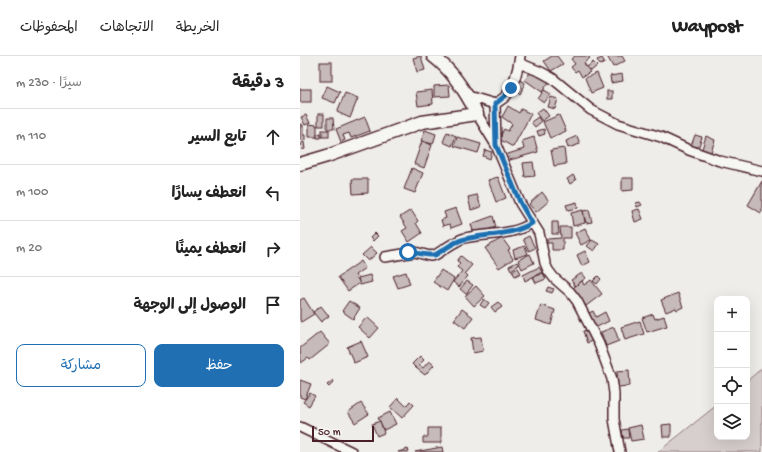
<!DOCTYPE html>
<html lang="ar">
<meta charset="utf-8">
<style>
body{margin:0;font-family:"Gochi Hand","Playpen Sans Arabic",sans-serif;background:#f6f6f6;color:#222;direction:rtl}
.controls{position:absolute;right:12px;bottom:12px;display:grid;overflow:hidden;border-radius:8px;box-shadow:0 4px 16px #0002}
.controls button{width:36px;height:36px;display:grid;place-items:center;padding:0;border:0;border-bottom:1px solid #e0e0e0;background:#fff;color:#222;font:20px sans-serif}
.scale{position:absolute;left:12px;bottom:10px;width:62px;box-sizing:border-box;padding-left:4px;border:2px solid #4a1f2b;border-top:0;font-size:11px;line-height:14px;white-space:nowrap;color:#4a1f2b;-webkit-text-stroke:3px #f6f6f2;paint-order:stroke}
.stop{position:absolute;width:12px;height:12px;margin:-9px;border:3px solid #1f6fb2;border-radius:50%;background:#fff}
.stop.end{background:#1f6fb2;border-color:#fff;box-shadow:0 1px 4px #0008}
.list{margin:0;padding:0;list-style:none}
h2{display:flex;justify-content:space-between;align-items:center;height:52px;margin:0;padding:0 16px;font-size:17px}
h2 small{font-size:13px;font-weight:400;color:#767676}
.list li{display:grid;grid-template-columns:26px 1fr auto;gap:12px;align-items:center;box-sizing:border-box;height:56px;padding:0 16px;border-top:1px solid #e0e0e0}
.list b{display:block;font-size:15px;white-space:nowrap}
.list em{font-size:13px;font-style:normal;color:#767676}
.actions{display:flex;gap:8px;padding:12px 16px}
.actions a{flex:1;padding:9px 0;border:1px solid #1f6fb2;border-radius:8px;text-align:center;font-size:14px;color:#1f6fb2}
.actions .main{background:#1f6fb2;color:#fff}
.icon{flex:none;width:22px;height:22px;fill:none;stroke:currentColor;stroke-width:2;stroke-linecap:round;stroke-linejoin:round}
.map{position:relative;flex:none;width:462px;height:396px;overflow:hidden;direction:ltr}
header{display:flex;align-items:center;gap:24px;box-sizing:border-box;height:56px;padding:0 20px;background:#fff;border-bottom:1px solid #e0e0e0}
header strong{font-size:19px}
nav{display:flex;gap:22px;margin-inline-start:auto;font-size:14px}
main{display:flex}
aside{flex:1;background:#fff}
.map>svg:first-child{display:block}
.green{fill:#d7cfce;stroke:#90777c}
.building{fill:#c6babb;stroke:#4a1f2b}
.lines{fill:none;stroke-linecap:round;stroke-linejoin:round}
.street-casing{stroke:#4a1f2b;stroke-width:12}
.secondary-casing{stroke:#4a1f2b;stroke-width:15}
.street{stroke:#f6f6f2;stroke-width:9}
.secondary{stroke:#f6f6f2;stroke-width:12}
.route{stroke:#1f6fb2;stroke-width:5}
</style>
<header>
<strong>Waypost</strong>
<nav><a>الخريطة</a><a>الاتجاهات</a><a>المحفوظات</a></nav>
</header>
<main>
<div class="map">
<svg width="462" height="396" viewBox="0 0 462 396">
<rect width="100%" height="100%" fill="#efedea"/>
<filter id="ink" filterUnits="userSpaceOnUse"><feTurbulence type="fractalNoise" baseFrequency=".025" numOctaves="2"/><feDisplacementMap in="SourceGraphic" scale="8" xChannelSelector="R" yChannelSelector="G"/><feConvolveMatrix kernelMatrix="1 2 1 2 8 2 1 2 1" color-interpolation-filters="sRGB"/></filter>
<g filter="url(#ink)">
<!-- green -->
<polygon class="green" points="462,312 462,396 358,396 417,349 417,381 447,381 447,325"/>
<!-- building -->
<g class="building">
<polygon points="121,0 125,14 117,16 113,2"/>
<polygon points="252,0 257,0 263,8 251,15 244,5"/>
<polygon points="275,0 288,0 290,2 284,7 290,16 282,21 278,14 275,16 271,11 275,8 271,3"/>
<polygon points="307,0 322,0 325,5 313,11"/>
<polygon points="302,2 305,7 300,9 297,4"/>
<rect x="20" y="6" width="12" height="19"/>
<polygon points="293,6 297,10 291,15 287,11"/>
<polygon points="232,14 249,26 242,36 225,24"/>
<polygon points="297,17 303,32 291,37 285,22"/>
<polygon points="322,18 323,25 311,27 310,20"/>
<polygon points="218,23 225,27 220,38 212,34"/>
<polygon points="149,29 150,40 134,41 134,30"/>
<polygon points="27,30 40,36 35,47 22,42"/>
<rect x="0" y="33" width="11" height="13"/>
<polygon points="132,34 133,48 118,50 116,36"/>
<polygon points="244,34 251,38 244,47 238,43"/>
<rect x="307" y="35" width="5" height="8"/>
<polygon points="45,37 58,42 50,62 37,56"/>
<polygon points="251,41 258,43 255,53 248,51"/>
<polygon points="208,50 219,57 221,53 231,58 213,91 199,83 204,73 208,75 212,68 202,61"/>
<polygon points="243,52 249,60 242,65 236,57"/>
<rect x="18" y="58" width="6" height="12"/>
<polygon points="6,59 10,67 5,69 1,61"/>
<polygon points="259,59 266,75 250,82 243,66"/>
<polygon points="65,61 70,75 51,82 49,77 43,79 45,84 41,86 36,73"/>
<polygon points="238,61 241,66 235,71 231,66"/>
<polygon points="27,62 33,62 34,73 27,73"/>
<polygon points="0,68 3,69 3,79 5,79 5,84 0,84"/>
<polygon points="9,68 17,69 17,81 9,81"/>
<polygon points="244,73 245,78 239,80 237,75"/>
<rect x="22" y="74" width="7" height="7"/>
<polygon points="125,74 136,78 133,88 121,85"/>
<polygon points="147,76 156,80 152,90 143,86"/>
<polygon points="21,77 21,82 17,82 17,78"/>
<polygon points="395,79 402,81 398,93 391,90"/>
<polygon points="277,80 280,88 268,92 266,85"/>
<polygon points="406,80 415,84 410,99 401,96"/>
<polygon points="157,81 181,88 178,97 154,90"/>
<polygon points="234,81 238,96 210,104 208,98 224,93 222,85"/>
<polygon points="122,85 132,89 124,112 114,108"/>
<polygon points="4,86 5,93 2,94 1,87"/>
<polygon points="264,92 266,108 254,110 251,94"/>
<polygon points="185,94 192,96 190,103 183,100"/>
<polygon points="233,106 235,120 225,121 223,107"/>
<polygon points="112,112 123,117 115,137 104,133"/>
<polygon points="273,119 276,124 270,128 267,123"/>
<polygon points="198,121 206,142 196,146 188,124"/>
<polygon points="322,122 333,122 333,134 322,135"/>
<polygon points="52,123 68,123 68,137 53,138"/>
<polygon points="462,125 462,155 461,157 448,149"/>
<polygon points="242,136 249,145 236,156 229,148"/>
<polygon points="177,139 181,151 171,154 168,141"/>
<polygon points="277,146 278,152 268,154 266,149"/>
<polygon points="340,146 342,149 337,151 336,147"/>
<polygon points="156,152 162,168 151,172 150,168 143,170 141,164 146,162 144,156"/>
<polygon points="339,153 343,163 335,166 332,155"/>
<polygon points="111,154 118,165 116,167 122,177 109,186 102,175 107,172 100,161"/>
<polygon points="283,154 285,167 273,170 271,157"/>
<polygon points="289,154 292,166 286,167 283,155"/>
<polygon points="193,160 196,171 174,178 171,168"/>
<polygon points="252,166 258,166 259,178 252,178"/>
<polygon points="260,171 271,171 271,182 263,182 263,194 252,194 252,187 247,187 247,183 261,182"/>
<polygon points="285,172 291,184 281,189 275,177"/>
<polygon points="75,177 78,180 73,185 70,182"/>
<polygon points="229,180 235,192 229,195 223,183"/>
<polygon points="202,182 210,193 208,194 213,203 199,212 185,192"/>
<polygon points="292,184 299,188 294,195 287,190"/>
<polygon points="225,190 228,198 215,202 213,194"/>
<polygon points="71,191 77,197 68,205 62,199"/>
<polygon points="285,195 290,206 282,210 277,199"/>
<polygon points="230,198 234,207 222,213 218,204"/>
<polygon points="161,200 172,209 165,217 168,220 159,231 153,226 162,215 157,211 160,207 157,205"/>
<polygon points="61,205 65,212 55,219 60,227 48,235 38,221"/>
<polygon points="217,206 219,209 211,214 209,210"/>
<polygon points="239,211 242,216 225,225 223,219"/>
<polygon points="218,212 221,217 215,220 212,215"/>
<polygon points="141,214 154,223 147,235 133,226"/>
<polygon points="106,216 110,228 98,232 93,220"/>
<polygon points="243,217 246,223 236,227 233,221"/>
<polygon points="282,217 286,222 275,230 271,224"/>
<polygon points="70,219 72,226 60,229 58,222"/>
<polygon points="298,220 301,223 297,228 293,225"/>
<polygon points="291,224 302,238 286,250 273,232 282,225 284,229"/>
<polygon points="167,225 173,229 166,238 160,233"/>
<polygon points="176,230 185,240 174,250 165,240"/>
<polygon points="248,231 254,233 252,237 246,235"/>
<polygon points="378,237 383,251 377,254 376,252 366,256 361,244"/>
<polygon points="4,242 14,258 1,266 0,264 0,244"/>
<polygon points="184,243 189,247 185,252 180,249"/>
<polygon points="49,245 60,252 53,263 42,255"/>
<polygon points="198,246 202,251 195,256 191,251"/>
<polygon points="241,249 255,254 251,269 236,264"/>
<polygon points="21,250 29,260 21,266 13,256"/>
<polygon points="162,253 173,261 165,272 154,264"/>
<polygon points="293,255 296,261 305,256 309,265 295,272 287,258"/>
<polygon points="353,258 355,263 364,260 367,270 347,276 342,262"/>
<polygon points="67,261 79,272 70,282 58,271"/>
<polygon points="340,265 344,278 325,284 321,271"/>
<polygon points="314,271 319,285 306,290 301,276"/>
<polygon points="288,274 292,285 287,287 283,275"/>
<polygon points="20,276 30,288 10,304 8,302 1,307 0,292"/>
<polygon points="181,281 183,295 173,297 171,282"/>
<polygon points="61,285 68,301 54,307 47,291"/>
<polygon points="120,300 124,304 116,312 112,308"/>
<polygon points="129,305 134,309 125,319 116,312 119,309 123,312"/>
<polygon points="329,314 330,330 318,331 317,315"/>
<polygon points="0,324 11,328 5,343 0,341"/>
<polygon points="33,324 34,326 29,331 27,329"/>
<polygon points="10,337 15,340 9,350 3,346"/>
<polygon points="98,342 106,350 110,345 114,349 102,362 90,351"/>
<polygon points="61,347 69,358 55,367 48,356"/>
<polygon points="90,356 96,368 84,374 78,362"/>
<polygon points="80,365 84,377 77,380 72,368"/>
<polygon points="371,368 371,381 363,381 362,369"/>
<polygon points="341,369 344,383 331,385 328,372"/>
<polygon points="128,372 141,372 141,387 123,387 123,381 128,381"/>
<polygon points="328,373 329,382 323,382 322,374"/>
<polygon points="142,391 143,396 115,396"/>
<polygon points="108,393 109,396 98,396"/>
</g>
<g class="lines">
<!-- street casing -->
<g class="street-casing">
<g id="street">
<polyline points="219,7 241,16 252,22 291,54 318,68 361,81 389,94 420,105 462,115"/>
<polyline points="168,40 195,48"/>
<path d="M195 48C199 45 203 43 206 40 215 29 218 13 220 0"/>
<polyline points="195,48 196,87"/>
<polyline points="177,58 196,89 220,147 239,177 245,207 248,214 254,222 270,236 277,245 299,288 312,323 314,337 314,363 320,396"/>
<path d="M85 201 115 196 130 200 135 199C144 194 154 185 165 182 189 177 211 180 232 167"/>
<polyline points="0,371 52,396"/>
</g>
</g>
<!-- secondary casing -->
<g class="secondary-casing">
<path id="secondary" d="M0 108 27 100 122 66 177 58C166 36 153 15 133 0"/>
</g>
<!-- street -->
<use href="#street" class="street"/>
<!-- secondary -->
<use href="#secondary" class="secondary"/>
</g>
</g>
<g class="lines" filter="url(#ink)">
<!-- route -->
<path class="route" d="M108 196C117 196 126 200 135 199 144 194 154 185 165 183 189 177 211 180 232 167L220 146 196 89 195 48 205 40 211 32"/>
</g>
</svg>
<div class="controls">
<button>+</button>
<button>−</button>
<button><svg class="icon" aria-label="locate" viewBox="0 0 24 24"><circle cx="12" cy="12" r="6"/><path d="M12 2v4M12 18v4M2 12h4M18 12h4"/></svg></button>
<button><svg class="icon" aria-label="layers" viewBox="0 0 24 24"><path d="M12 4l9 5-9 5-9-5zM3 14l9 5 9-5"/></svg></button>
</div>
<div class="scale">50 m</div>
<div class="stop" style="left:108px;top:196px"></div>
<div class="stop end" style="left:211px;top:32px"></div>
</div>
<aside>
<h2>3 دقيقة<small>سيرًا · 230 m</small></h2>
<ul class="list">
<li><svg class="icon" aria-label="ahead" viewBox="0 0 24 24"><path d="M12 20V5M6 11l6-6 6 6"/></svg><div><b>تابع السير</b></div><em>110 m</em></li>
<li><svg class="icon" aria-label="left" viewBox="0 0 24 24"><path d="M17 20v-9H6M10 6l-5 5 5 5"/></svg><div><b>انعطف يسارًا</b></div><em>100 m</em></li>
<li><svg class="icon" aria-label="right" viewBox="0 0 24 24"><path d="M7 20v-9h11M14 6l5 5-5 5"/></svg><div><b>انعطف يمينًا</b></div><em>20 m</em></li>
<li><svg class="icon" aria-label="arrive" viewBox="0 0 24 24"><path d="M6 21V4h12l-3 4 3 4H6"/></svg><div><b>الوصول إلى الوجهة</b></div></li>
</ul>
<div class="actions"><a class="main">حفظ</a><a>مشاركة</a></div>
</aside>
</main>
